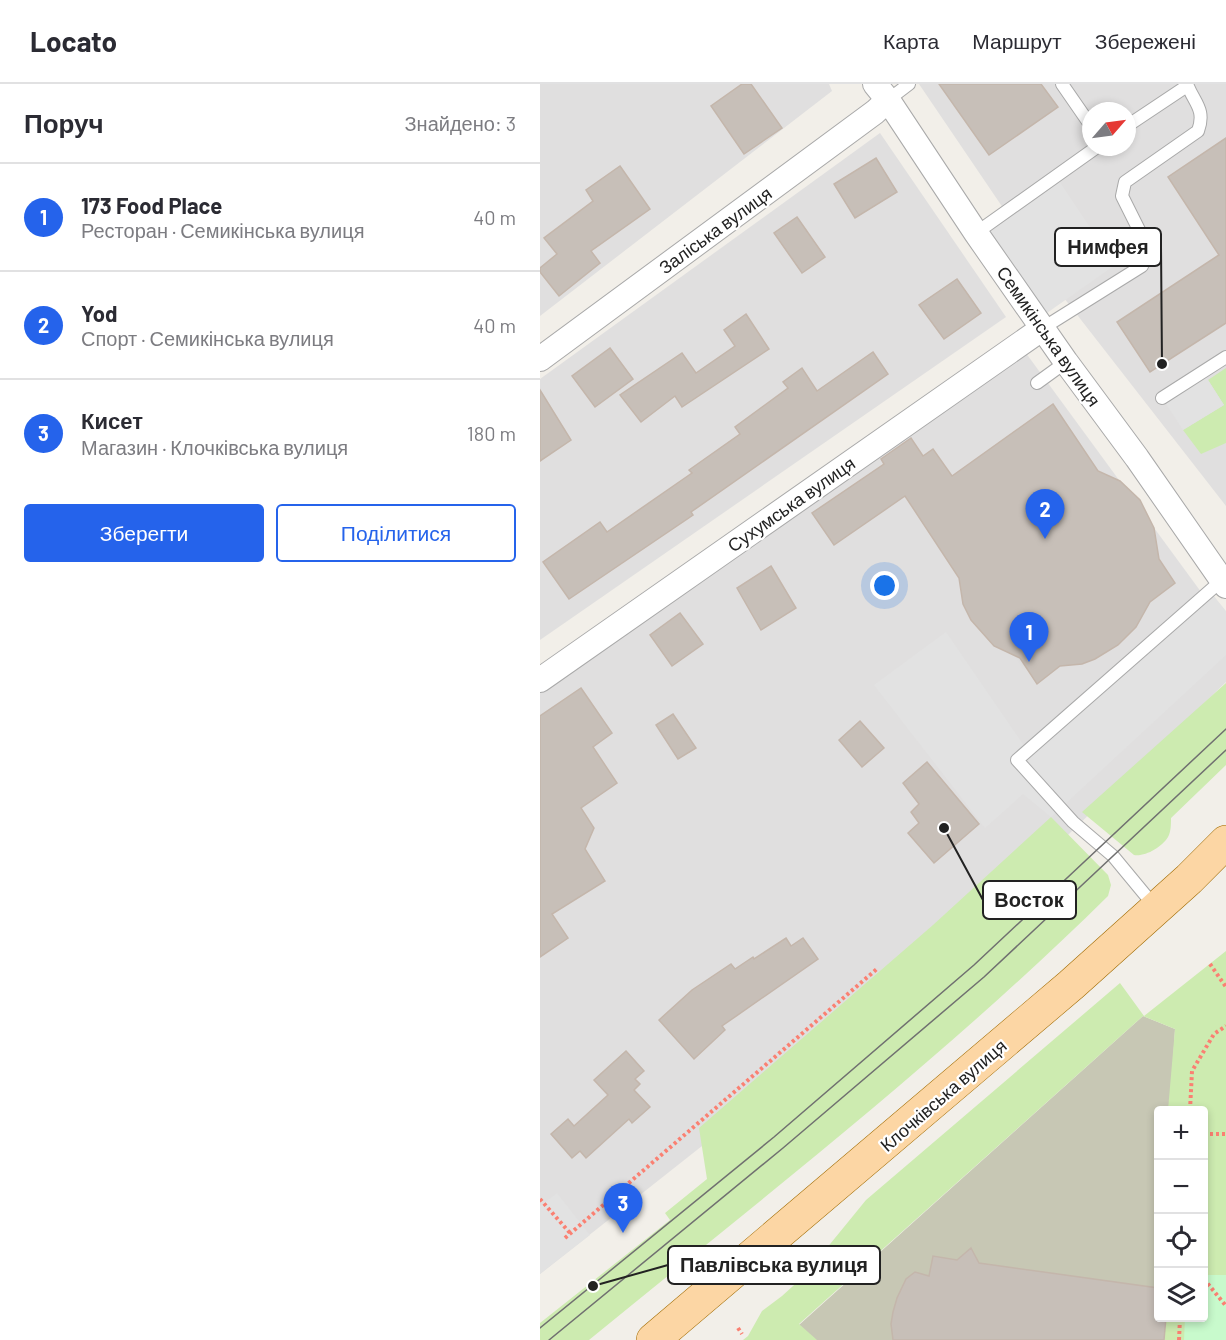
<!DOCTYPE html>
<html lang="uk">
<meta charset="utf-8">
<style>
body{margin:0;font-family:Barlow,sans-serif;background:#f2f2f3;color:#2b2b33}
.controls{position:absolute;right:18px;bottom:18px;display:grid;overflow:hidden;border-radius:6px;box-shadow:0 3px 9px #0003}
.controls button{width:54px;height:54px;display:grid;place-items:center;padding:0;border:0;border-bottom:2px solid #e1e1e2;background:#fff;color:#2b2b33;font:30px sans-serif}
.compass{position:absolute;left:542px;top:18px;width:54px;height:54px;border-radius:50%;background:#fff;box-shadow:0 3px 9px #0003;rotate:62deg}
.you{position:absolute;left:345px;top:502px;width:21px;height:21px;margin:-15px;border:4px solid #fff;border-radius:50%;background:#1a73e8;box-shadow:0 0 0 9px #1a73e833}
.badge{display:grid;place-items:center;width:39px;height:39px;border-radius:50%;background:#2563eb;color:#fff;font-size:20px;font-weight:700}
.pin{position:absolute;translate:-50% -50px;filter:drop-shadow(0 2px 3px #0008)}
.pin::after{content:'';position:absolute;top:32px;width:21px;height:18px;background:inherit;clip-path:polygon(0 0,100% 0,50% 100%)}
.list{margin:0;padding:0;list-style:none}
h2{display:flex;justify-content:space-between;align-items:center;height:78px;margin:0;padding:0 24px;font-size:26px}
h2 small{font-size:20px;font-weight:400;color:#7c7c81}
.list li{display:grid;grid-template-columns:39px 1fr auto;gap:18px;align-items:center;box-sizing:border-box;height:108px;padding:0 24px;border-top:2px solid #e1e1e2}
.list b{display:block;font-size:22px;white-space:nowrap}
.list p{margin:0;font-size:20px;white-space:nowrap;color:#7c7c81}
.list em{font-size:20px;font-style:normal;color:#7c7c81}
.actions{display:flex;gap:12px;padding:18px 24px}
.actions a{flex:1;padding:14px 0;border:2px solid #2563eb;border-radius:6px;text-align:center;font-size:21px;color:#2563eb}
.actions .main{background:#2563eb;color:#fff}
.icon{flex:none;width:33px;height:33px;fill:none;stroke:currentColor;stroke-width:2;stroke-linecap:round;stroke-linejoin:round}
.map{position:relative;flex:none;width:686px;height:1256px;overflow:hidden}
header{display:flex;align-items:center;gap:36px;box-sizing:border-box;height:84px;padding:0 30px;background:#fff;border-bottom:2px solid #e1e1e2}
header strong{font-size:28px}
nav{display:flex;gap:33px;margin-inline-start:auto;font-size:21px}
main{display:flex}
aside{flex:1;background:#fff}
.map>svg:first-child{display:block}
.residential{fill:#e0dfdf;fill-rule:evenodd}
.construction{fill:#c7c7b4}
.grass{fill:#cdebb0}
.park{fill:#c8facc}
.parking{fill:#e2e2e2}
.building{fill:#c7bfb8;stroke:#c4b6ab;stroke-width:1.5}
.lines{fill:none;stroke-linecap:round;stroke-linejoin:round}
.service-casing{stroke:#a9a9a9;stroke-width:14}
.minor-casing{stroke:#a9a9a9;stroke-width:26}
.primary-casing{stroke:#a06b00;stroke-width:34}
.path{stroke:#fa8072;stroke-width:4;stroke-dasharray:3 3;stroke-linecap:butt}
.service{stroke:#fff;stroke-width:12}
.minor{stroke:#fff;stroke-width:24}
.primary{stroke:#fcd6a4;stroke-width:33}
.tram{stroke:#707070;stroke-width:1.5}
.labels{text-anchor:middle;dominant-baseline:central;stroke-width:4.5;stroke-linejoin:round;paint-order:stroke}
.street-label{font-size:18px;fill:#222;stroke:#fff}
.leader{fill:none;stroke:#222;stroke-width:2}
.callout-dot{fill:#222;stroke:#fff;stroke-width:2}
.callout{fill:#fff;stroke:#222;stroke-width:2}
.callout-label{font-size:20px;text-anchor:middle;font-weight:bold;fill:#222}
</style>
<header>
<strong>Locato</strong>
<nav><a>Карта</a><a>Маршрут</a><a>Збережені</a></nav>
</header>
<main>
<aside>
<h2>Поруч<small>Знайдено: 3</small></h2>
<ul class="list">
<li><span class="badge">1</span><div><b>173 Food Place</b><p>Ресторан · Семикінська вулиця</p></div><em>40 m</em></li>
<li><span class="badge">2</span><div><b>Yod</b><p>Спорт · Семикінська вулиця</p></div><em>40 m</em></li>
<li><span class="badge">3</span><div><b>Кисет</b><p>Магазин · Клочківська вулиця</p></div><em>180 m</em></li>
</ul>
<div class="actions"><a class="main">Зберегти</a><a>Поділитися</a></div>
</aside>
<div class="map">
<svg width="686" height="1256" viewBox="0 0 686 1256">
<rect width="100%" height="100%" fill="#f2efe9"/>
<!-- residential -->
<g class="residential">
<polygon points="0,0 289,0 292,7 0,232"/>
<path d="M379 0H686V422L524 214ZM551 27H587V63H551Z"/>
<polygon points="340,49 466,233 0,556 0,295"/>
<polygon points="480,261 686,542 686,598 406,869 0,1190 0,607"/>
</g>
<!-- construction -->
<polygon class="construction" points="603,932 635,945 630,1026 618,1026 618,1256 276,1256 259,1241"/>
<!-- grass -->
<g class="grass">
<polygon points="686,284 686,359 661,370 643,346 684,321 668,296"/>
<path d="M686 599V681L631 734C631 740 631 748 628 753 622 763 605 773 594 771L542 728Z"/>
<path d="M511 733 568 791 571 801 568 812C406 972 225 1112 49 1256H0V1239L130 1136 125 1129 167 1095 159 1044 393 841Z"/>
<polygon points="686,867 686,1256 618,1256 619,1234 664,1234 664,1026 628,1026 635,945 603,932 259,1240 277,1256 203,1256 208,1252 222,1227 242,1212 264,1192 326,1116 580,899 604,932"/>
</g>
<!-- park -->
<polygon class="park" points="664,1191 686,1191 686,1256 644,1256 645,1234 664,1234"/>
<!-- parking -->
<g class="parking">
<polygon points="515,91 575,181 497,236 436,149"/>
<polygon points="663,288 684,321 643,346 622,314"/>
<polygon points="669,506 686,527 686,571 511,733 483,710 445,744 334,601 406,548 487,666"/>
<polygon points="17,1109 50,1151 0,1190 0,1122"/>
</g>
<!-- building -->
<g class="building">
<polygon points="202,0 211,0 242,44 204,70 171,22"/>
<polygon points="399,0 501,0 518,23 449,71"/>
<polygon points="686,54 686,239 610,288 577,238 679,171 628,93"/>
<polygon points="336,74 357,108 315,134 294,100"/>
<polygon points="80,82 110,125 51,167 60,179 19,212 0,188 0,184 17,170 4,154 53,117 46,106"/>
<polygon points="257,133 285,173 262,189 234,149"/>
<polygon points="417,195 441,229 404,255 379,221"/>
<polygon points="206,230 229,265 142,323 135,312 101,338 80,311 142,269 156,289 195,262 184,246"/>
<polygon points="70,264 93,295 55,323 32,292"/>
<polygon points="333,268 348,290 151,428 153,431 29,515 3,478 60,438 67,448 152,389 149,386 200,350 195,343 248,304 243,298 262,284 277,307"/>
<polygon points="0,306 31,356 0,377"/>
<polygon points="513,320 558,387 580,397 600,416 614,444 619,475 635,499 610,518 596,543 578,561 555,575 542,580 520,582 497,600 480,574 454,562 431,536 423,520 419,494 365,412 294,461 272,429 344,380 341,375 371,354 383,372 393,365 412,392"/>
<polygon points="231,482 256,524 221,546 197,504"/>
<polygon points="140,529 163,560 132,582 110,551"/>
<polygon points="41,604 72,649 53,663 77,699 41,724 54,744 45,765 65,797 12,830 28,854 0,873 0,632"/>
<polygon points="133,630 156,664 138,675 116,641"/>
<polygon points="320,637 344,664 322,683 299,656"/>
<polygon points="387,678 439,740 394,779 368,749 379,739 371,728 379,720 363,699"/>
<polygon points="246,854 251,862 263,854 278,875 182,942 185,946 154,975 119,936 152,906 191,880 195,885 213,873 214,875"/>
<polygon points="86,967 104,987 95,995 100,1000 94,1006 110,1023 92,1039 89,1035 46,1074 40,1067 32,1074 11,1050 28,1035 34,1042 68,1011 54,996"/>
<polygon points="431,1164 439,1179 618,1204 618,1233 626,1233 624,1256 353,1256 351,1240 353,1228 357,1214 366,1195 375,1188 389,1192 393,1172 417,1176"/>
</g>
<g class="lines">
<!-- service casing -->
<g class="service-casing">
<g id="service">
<polyline points="522,0 551,42"/>
<polyline points="348,16 369,0"/>
<polyline points="587,42 647,2"/>
<polyline points="436,149 557,63"/>
<path d="M503 244 602 182 607 168 605 158 582 112 585 98 658 47C666 25 654 19 647 0"/>
<polyline points="497,299 526,278"/>
<polyline points="622,314 686,273"/>
<polyline points="616,824 573,772 533,738 477,676 681,497"/>
</g>
</g>
<!-- minor casing -->
<g class="minor-casing">
<g id="minor">
<polyline points="335,0 348,16 436,149 526,278 597,374 686,502"/>
<polyline points="0,275 335,28 348,16"/>
<polyline points="0,596 503,244"/>
</g>
</g>
<!-- primary casing -->
<g class="primary-casing">
<polyline id="primary" points="113,1256 531,901 649,795 686,758"/>
</g>
<!-- path -->
<g class="path">
<polyline points="670,880 686,903"/>
<polyline points="650,1026 652,987 674,950 686,942"/>
<polyline points="664,1050 686,1050"/>
<polyline points="0,1115 30,1149"/>
<polyline points="25,1154 338,884"/>
<polyline points="664,1195 686,1222"/>
<polyline points="198,1244 202,1250"/>
<polyline points="639,1256 640,1234"/>
</g>
<!-- service -->
<use href="#service" class="service"/>
<!-- minor -->
<use href="#minor" class="minor"/>
<!-- primary -->
<use href="#primary" class="primary"/>
<!-- tram -->
<g class="tram">
<polyline points="0,1244 234,1053 434,881 686,645"/>
<polyline points="9,1256 243,1064 444,893 686,666"/>
</g>
</g>
<g class="labels">
<!-- street labels -->
<g class="street-label">
<text transform="translate(175 146) rotate(-36)">Заліська вулиця</text>
<text transform="translate(509 252) rotate(55)">Семикінська вулиця</text>
<text transform="translate(251 420) rotate(-35)">Сухумська вулиця</text>
<text transform="translate(403 1011) rotate(-41)">Клочківська вулиця</text>
</g>
</g>
<!-- callouts -->
<path class="leader" d="M622 280L621 163M404 744L443 816M53 1202L128 1181"/>
<g class="callout-dot">
<circle cx="622" cy="280" r="6"/>
<circle cx="404" cy="744" r="6"/>
<circle cx="53" cy="1202" r="6"/>
</g>
<g class="callout">
<rect x="515" y="144" width="106" height="38" rx="6"/>
<rect x="443" y="797" width="93" height="38" rx="6"/>
<rect x="128" y="1162" width="212" height="38" rx="6"/>
</g>
<g class="callout-label">
<text x="568" y="170">Нимфея</text>
<text x="489" y="823">Восток</text>
<text x="234" y="1188">Павлівська вулиця</text>
</g>
</svg>
<div class="controls">
<button>+</button>
<button>−</button>
<button><svg class="icon" aria-label="locate" viewBox="0 0 24 24"><circle cx="12" cy="12" r="6"/><path d="M12 2v4M12 18v4M2 12h4M18 12h4"/></svg></button>
<button><svg class="icon" aria-label="layers" viewBox="0 0 24 24"><path d="M12 4l9 5-9 5-9-5zM3 14l9 5 9-5"/></svg></button>
</div>
<svg class="compass" viewBox="-18 -18 36 36"><path d="M0-13l5 13h-10z" fill="#e53935"/><path d="M0 13l5-13h-10z" fill="#7c7c81"/></svg>
<div class="you"></div>
<div class="pin badge" style="left:489px;top:578px">1</div>
<div class="pin badge" style="left:505px;top:455px">2</div>
<div class="pin badge" style="left:83px;top:1149px">3</div>
</div>
</main>
